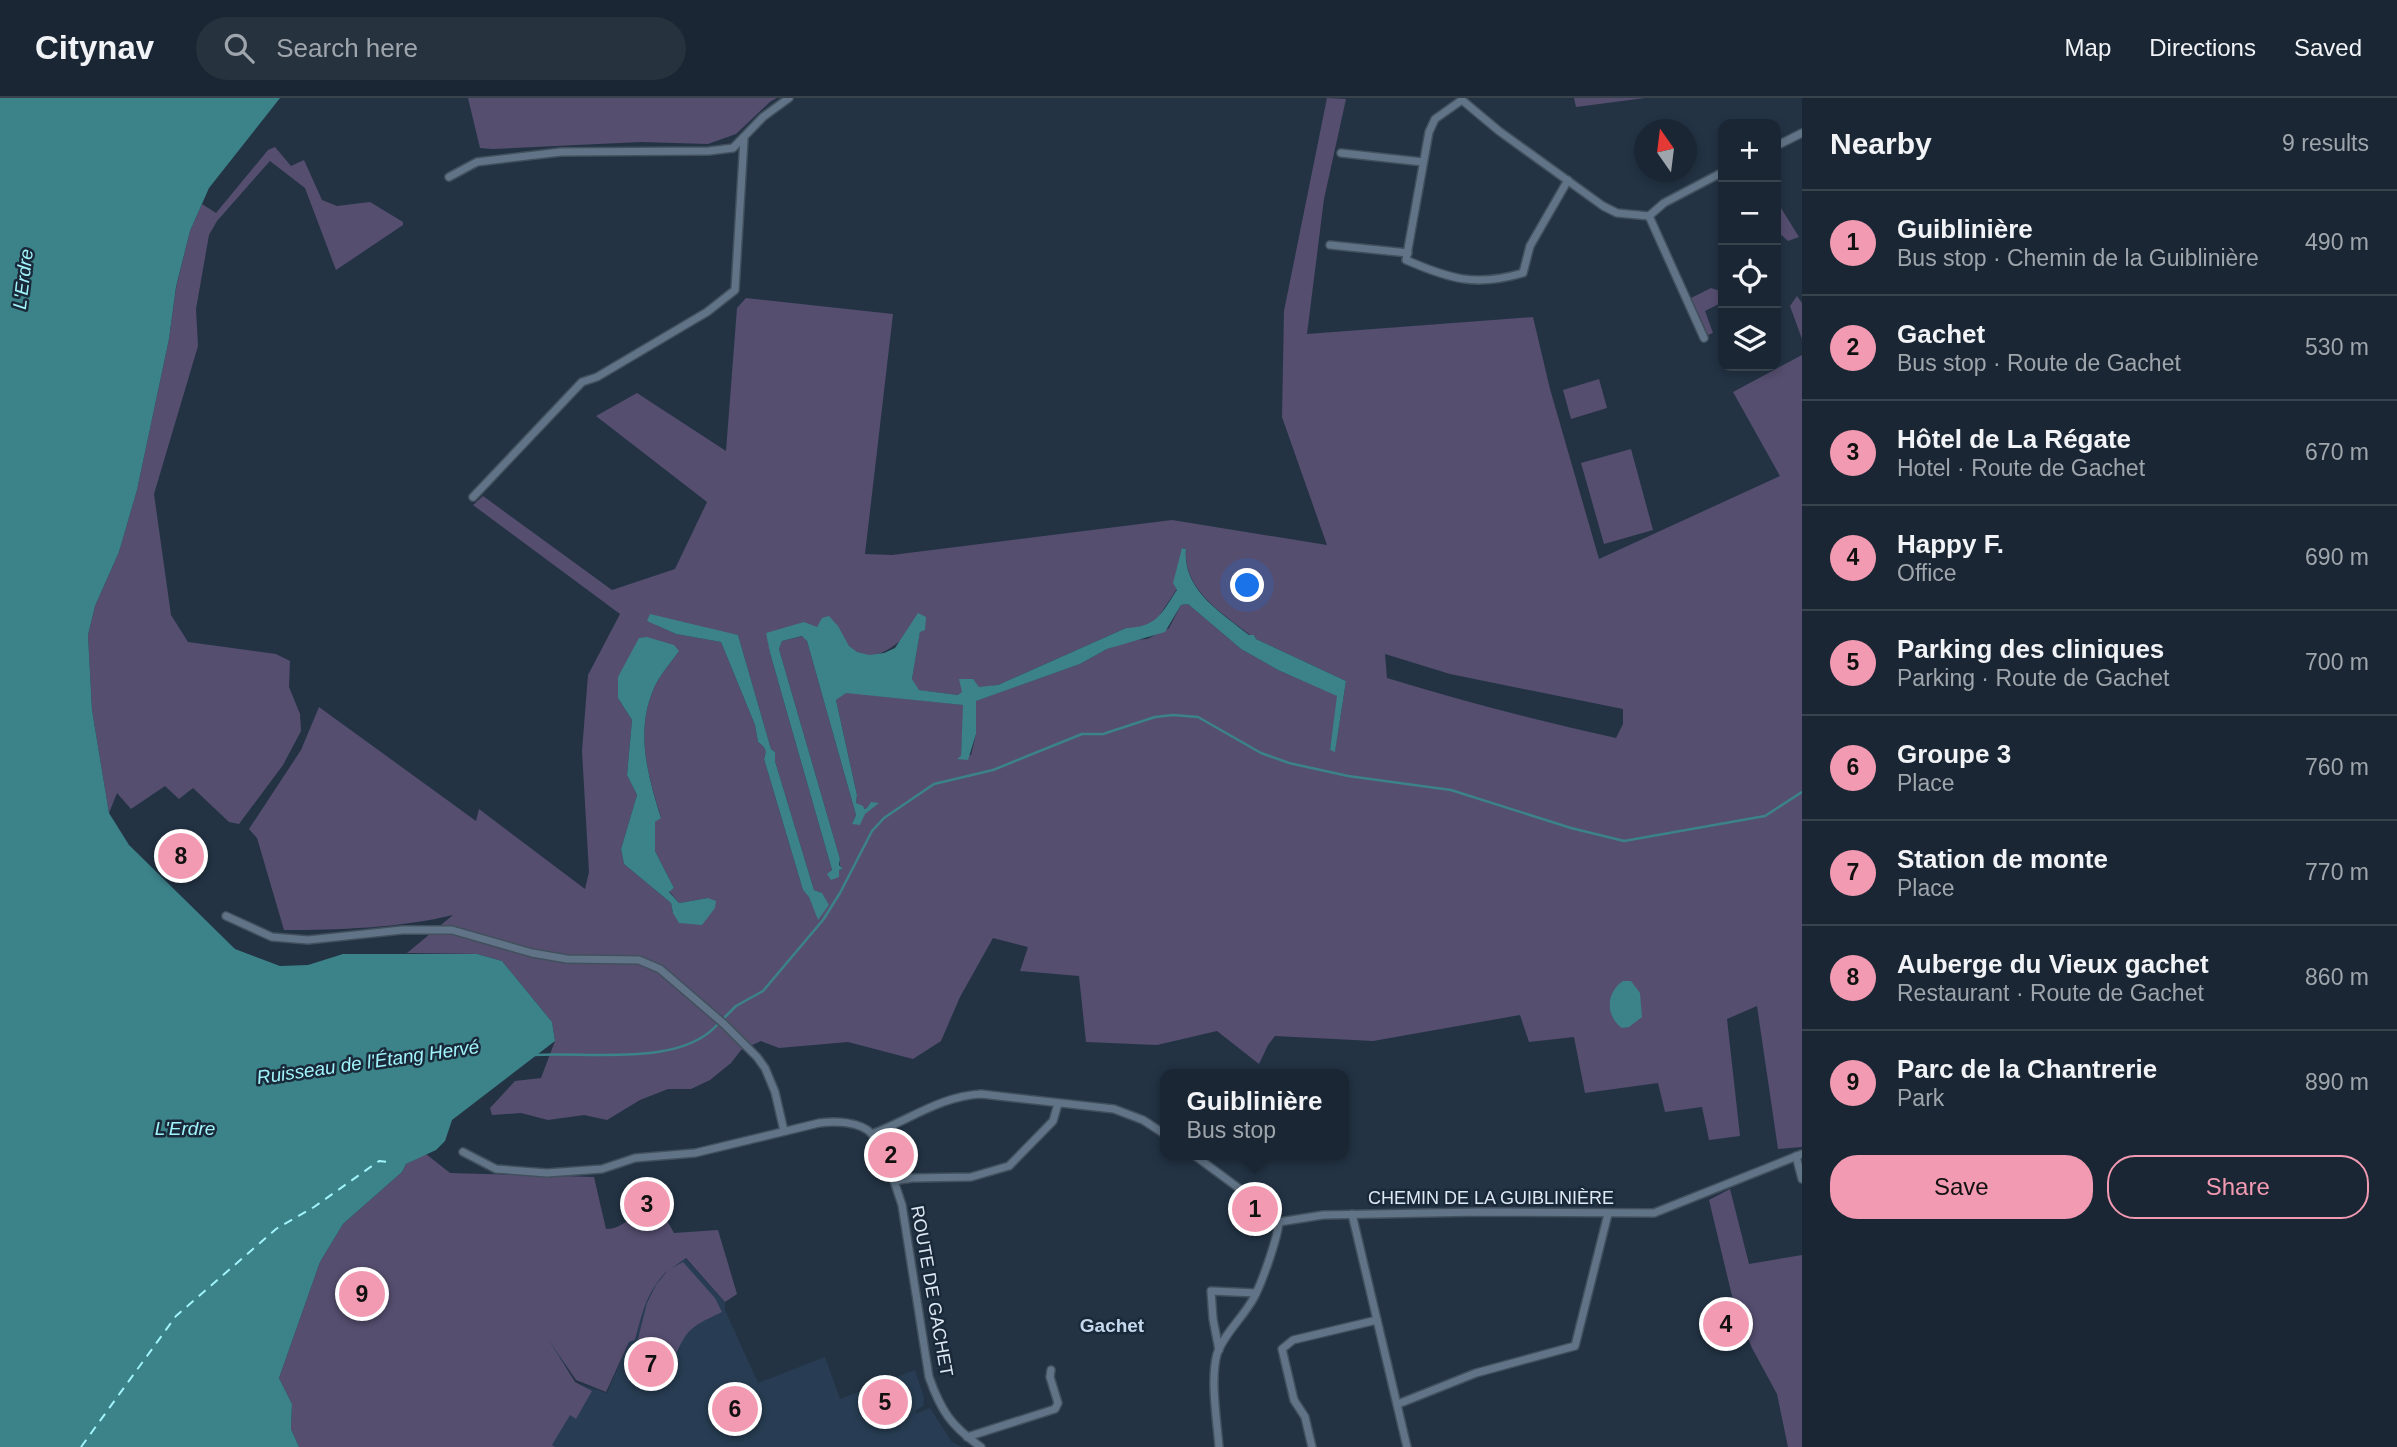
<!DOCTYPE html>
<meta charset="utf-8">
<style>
body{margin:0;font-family:Arial,sans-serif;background:#27323f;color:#f1f3f6}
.controls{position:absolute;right:21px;top:21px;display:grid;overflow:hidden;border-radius:14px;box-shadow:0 4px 10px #0003}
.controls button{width:63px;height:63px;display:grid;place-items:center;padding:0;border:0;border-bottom:2px solid #38434e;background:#1a2633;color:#f1f3f6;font:35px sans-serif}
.compass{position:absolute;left:1634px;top:21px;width:63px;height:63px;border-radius:50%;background:#1a2633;box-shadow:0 4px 10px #0003;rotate:346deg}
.you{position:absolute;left:1248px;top:488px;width:24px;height:24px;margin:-18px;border:5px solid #fff;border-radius:50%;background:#1a73e8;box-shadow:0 0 0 10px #1a73e833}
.badge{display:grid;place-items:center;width:46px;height:46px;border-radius:50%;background:#f19ab1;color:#111;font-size:23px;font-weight:700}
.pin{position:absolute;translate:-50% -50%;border:4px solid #fff;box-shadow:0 2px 7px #0006}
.popup{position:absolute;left:1160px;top:971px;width:189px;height:91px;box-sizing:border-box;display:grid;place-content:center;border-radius:14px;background:#1a2633;filter:drop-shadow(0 2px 5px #0005);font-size:23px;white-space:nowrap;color:#9fa5ac}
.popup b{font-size:26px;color:#f1f3f6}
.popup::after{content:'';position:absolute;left:50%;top:100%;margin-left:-14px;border:14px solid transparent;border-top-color:#1a2633}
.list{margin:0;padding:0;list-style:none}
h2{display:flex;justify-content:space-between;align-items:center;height:91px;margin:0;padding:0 28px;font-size:30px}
h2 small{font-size:23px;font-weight:400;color:#9fa5ac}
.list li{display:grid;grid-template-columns:46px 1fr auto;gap:21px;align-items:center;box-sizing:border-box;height:105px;padding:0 28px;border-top:2px solid #38434e}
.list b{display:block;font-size:26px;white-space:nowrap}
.list p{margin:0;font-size:23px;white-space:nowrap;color:#9fa5ac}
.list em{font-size:23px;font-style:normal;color:#9fa5ac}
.actions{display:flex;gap:14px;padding:21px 28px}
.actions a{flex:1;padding:16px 0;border:2px solid #f19ab1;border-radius:28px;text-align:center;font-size:24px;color:#f19ab1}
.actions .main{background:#f19ab1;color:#111}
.icon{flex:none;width:38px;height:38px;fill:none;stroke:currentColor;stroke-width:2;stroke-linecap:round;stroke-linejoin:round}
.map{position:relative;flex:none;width:1802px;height:1349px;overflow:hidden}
header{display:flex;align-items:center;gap:42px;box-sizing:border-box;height:98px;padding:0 35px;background:#1a2633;border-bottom:2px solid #38434e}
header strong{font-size:33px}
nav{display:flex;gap:38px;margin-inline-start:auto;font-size:24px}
.search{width:490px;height:63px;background:#27323f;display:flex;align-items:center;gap:18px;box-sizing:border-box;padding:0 24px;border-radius:38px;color:#9fa5ac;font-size:26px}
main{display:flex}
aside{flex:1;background:#1a2633}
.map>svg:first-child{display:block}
.built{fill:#283d53}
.green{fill:#554e6f;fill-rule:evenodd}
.water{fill:#3c8289}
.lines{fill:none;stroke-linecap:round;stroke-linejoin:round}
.stream{stroke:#3c8289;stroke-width:2.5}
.ferry{stroke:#a1f4fc;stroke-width:2;stroke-dasharray:9 7;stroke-linecap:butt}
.street-casing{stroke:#42505e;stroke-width:10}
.street{stroke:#617487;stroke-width:7}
.labels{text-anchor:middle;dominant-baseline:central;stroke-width:5;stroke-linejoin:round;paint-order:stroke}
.street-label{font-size:18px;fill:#dee8f3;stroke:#192939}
.water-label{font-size:19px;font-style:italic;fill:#a1f4fc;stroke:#192939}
.neighbourhood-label{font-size:19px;font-weight:bold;fill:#c4d9ee;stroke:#192939}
</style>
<header>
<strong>Citynav</strong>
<div class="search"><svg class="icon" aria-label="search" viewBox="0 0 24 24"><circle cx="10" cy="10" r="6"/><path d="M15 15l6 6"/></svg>Search here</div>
<nav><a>Map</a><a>Directions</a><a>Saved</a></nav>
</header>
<main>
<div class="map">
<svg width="1802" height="1349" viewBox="0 0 1802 1349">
<rect width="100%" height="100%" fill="#233344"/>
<!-- built -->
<polygon class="built" points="473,1120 509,1122 543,1227 575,1285 607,1295 629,1244 635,1242 645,1204 654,1186 685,1160 725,1204 725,1212 758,1285 825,1259 840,1301 915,1272 924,1300 923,1308 915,1313 916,1316 930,1310 952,1344 962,1349 379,1349"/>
<!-- green -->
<g class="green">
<polygon points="468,0 777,0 771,3 736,36 708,46 641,44 493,51 480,50"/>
<path d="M1327 0 1346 1 1324 101 1307 236 1533 219 1550 291 1599 461 1780 378 1733 294 1802 257V1049L1778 1051 1757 908 1727 921 1740 1038 1709 1042 1702 1009 1665 1014 1658 985 1585 995 1574 939 1529 944 1520 917 1373 943 1275 938 1268 947 1259 966 1217 933 1157 947 1086 944 1079 878 1020 873 1028 849 993 840 960 899 941 943 913 961 848 944 779 950 761 943 741 952 731 965 710 982 691 991H668L640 1002 607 1022 584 1017 548 1022 521 1015 492 1017 490 1010 515 983 541 980 555 943 552 924 502 863 477 856 407 855 453 817C399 830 339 832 284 832L257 740 249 731 301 652 319 609 476 723 479 711 585 791 589 774 582 653 588 577 620 516 473 407 483 398 612 492 675 471 707 404 596 318 637 295 726 353 737 210 746 200 893 216 865 456 892 457 1172 422 1327 447 1282 319 1284 213ZM1183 450 1186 451C1183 492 1221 514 1250 537H1254L1256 541 1346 583 1335 653 1330 652 1338 598 1278 572 1241 551 1188 506 1181 507 1169 530 1147 541 1134 542 1107 551 1080 566 975 603 976 636 971 657 961 658 964 607 846 594 836 602 857 697 856 705 864 711 867 710 852 726 856 717 807 543 803 538 782 543 779 551 840 761V768L843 771 839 772V778L836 779 831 774 832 772 770 555 767 535 817 529 831 521C840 529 842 541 850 549 876 575 908 535 926 519L920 533 912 581 918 592 958 597 979 590 998 587 1126 530H1141L1155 524 1177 491 1176 479ZM656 527 738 537 771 651 775 654V663L814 792 822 795 818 821 809 798 803 792 764 661C767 652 766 650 758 644L755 627 721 544 676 536ZM679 553C670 566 657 580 652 595 636 636 648 679 661 719L655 724V753L674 790 669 793 679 805 708 800 673 815 671 805 624 766 621 751 637 697 627 677 632 622 618 600ZM1385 556 1450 576 1623 611V626L1616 640C1539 623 1462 603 1387 580Z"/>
<polygon points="1574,0 1645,0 1576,9"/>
<polygon points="275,49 291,68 304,62 322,102 337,108 370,104 403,124 403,127 336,172 305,90 270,63 217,123 209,137 196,211 198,248 154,396 171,517 188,544 276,556 290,563 289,589 300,616 301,633 283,667 239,726 229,724 193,690 179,701 165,688 131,711 117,695 109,715 92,612 88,537 95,508 119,454 137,392 169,241 176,190 190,133 202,106 216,115 268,52"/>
<polygon points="1776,102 1799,139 1788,143 1777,133"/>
<polygon points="1711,190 1723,194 1723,204 1705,213 1713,235 1708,237 1691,200"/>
<polygon points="1797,198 1802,205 1802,241 1790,208"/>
<polygon points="1599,281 1607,310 1571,321 1563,292"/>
<polygon points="1631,351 1653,432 1604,446 1581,365"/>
<path d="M426 1056 450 1075 594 1079 606 1131C618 1131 622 1125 632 1121 644 1115 653 1119 665 1119L674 1135 718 1132 737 1196 725 1204 686 1160 672 1170 683 1164 715 1200 722 1214C686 1231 688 1231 671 1266L636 1249 647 1205 656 1187 668 1172C646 1194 643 1213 635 1242L629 1244 606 1294 576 1282 548 1241 575 1284 592 1293 576 1321 570 1317 552 1347 555 1349H299L291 1331 292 1306 279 1280 320 1164 343 1126 402 1074 406 1066Z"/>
<polygon points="1730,1091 1749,1166 1802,1157 1802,1349 1788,1349 1777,1296 1752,1250 1733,1202 1709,1102"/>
</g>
<!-- water -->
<g class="water">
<polygon points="0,0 280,0 209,90 190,133 176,189 169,241 137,392 119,454 95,508 88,537 92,612 109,715 129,747 235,851 280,868 308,867 343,856 477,856 502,863 552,924 555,943 452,1022 445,1043 436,1052 406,1066 402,1074 343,1126 320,1164 279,1280 292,1306 291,1331 299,1349 0,1349"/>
<path d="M1182 450 1186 451C1182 492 1222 515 1249 537H1254L1256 541 1346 583 1335 654 1330 652 1337 598 1278 572 1241 551 1188 506 1181 507 1165 534 1107 551 1080 566 976 603V636L968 662 957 661 961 658 963 607 846 595 836 602 857 697 856 705 863 708 864 711 867 710 871 704 879 705 865 716 860 727 852 726 856 717 807 543 802 538 782 543 779 551 840 761 839 767 843 771 839 772V779L831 782 827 776 832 772 770 555 766 535 804 524 817 529 822 520 829 518 838 528 849 548 857 554 869 557 884 555 895 550 918 515 926 519 925 532 920 534 912 581 919 592 958 597 962 594 959 581H973L979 589 998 587 1126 530C1157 529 1161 516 1177 492L1173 485Z"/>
<path d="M650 516 738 537 771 651 775 654V663L814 792 822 795 829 807 818 822 809 799 803 792 764 661C767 652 766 650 758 644L755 627 721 544 676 536 647 523Z"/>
<path d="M647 539 674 547 679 553C670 566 657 580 652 595 636 636 648 679 661 720L655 724V753L674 790 669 794 679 805 708 800 716 803 715 810 702 827 679 825 673 815 671 805 624 766 621 751 637 697 627 677 632 622 618 600V579L639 540Z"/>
<path d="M1623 883H1631L1640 895 1642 919 1629 929 1622 930C1605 918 1606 894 1623 883Z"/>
</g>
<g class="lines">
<!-- stream -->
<g class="stream">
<polyline points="725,919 736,908 763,893 823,822 840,795 872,733 884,720 934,686 993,672 1082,636 1103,636 1155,619 1173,617 1198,619 1261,655 1289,665 1348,678 1451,692 1571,730 1624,743 1765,718 1802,694"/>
<path d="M533 957C587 953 680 970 718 926"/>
</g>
<!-- ferry -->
<polyline class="ferry" points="81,1349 176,1218 276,1131 314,1109 379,1063 389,1064"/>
<!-- street casing -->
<g class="street-casing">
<g id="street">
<path d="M1462 2 1435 21 1429 34 1406 162C1450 181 1475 189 1523 175L1530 148 1568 82"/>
<polyline points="1462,2 1499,33 1603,108 1617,115 1649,118"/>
<polyline points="1776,48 1802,35"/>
<polyline points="1341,55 1423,64"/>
<polyline points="449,79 477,64 561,54 709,53 733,50 763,19 789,0"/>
<polyline points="1649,118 1704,240"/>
<polyline points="1649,118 1664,105 1723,74"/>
<polyline points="1330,147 1408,155"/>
<polyline points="473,399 582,284 597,279 707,214 735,192 744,41"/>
<polyline points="226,818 272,839 308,842 402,832 452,832 532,855 567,861 639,862 660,871 724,926 757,959 765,970 775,994 784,1033"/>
<path d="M872 1036C909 1022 941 998 981 996L1114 1011 1143 1022 1166 1037"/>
<path d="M463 1054 496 1071 547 1075 602 1071 635 1060 695 1055 819 1025C835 1023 860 1023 872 1036L894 1083 902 1107 929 1279C941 1313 951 1328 981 1349"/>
<polyline points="1194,1057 1256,1103 1279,1124 1323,1117 1480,1114 1654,1115 1802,1056"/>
<polyline points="1796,1058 1802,1081"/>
<polyline points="894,1083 912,1080 971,1079 1009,1068 1053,1023 1058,1006"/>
<polyline points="1352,1116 1407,1349"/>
<polyline points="1219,1252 1213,1221 1211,1193 1256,1195"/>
<polyline points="1398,1306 1476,1275 1575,1248 1608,1116"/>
<polyline points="967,1339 1055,1311 1058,1305 1050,1279 1051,1272"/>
<path d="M1219 1349C1217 1322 1210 1282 1217 1256 1223 1238 1240 1222 1250 1206 1260 1192 1277 1142 1279 1124"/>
<polyline points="1312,1349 1305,1319 1294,1302 1282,1251 1293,1242 1377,1222"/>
</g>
</g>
<!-- street -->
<use href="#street" class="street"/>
</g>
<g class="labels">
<!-- street labels -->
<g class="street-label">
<text x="1491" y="1100">CHEMIN DE LA GUIBLINIÈRE</text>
<text transform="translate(932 1193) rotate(80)">ROUTE DE GACHET</text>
</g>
<!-- water labels -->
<g class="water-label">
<text transform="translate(23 181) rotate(-83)">L'Erdre</text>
<text transform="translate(368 964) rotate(-8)">Ruisseau de l'Étang Hervé</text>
<text x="185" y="1030">L'Erdre</text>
</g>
<!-- neighbourhood labels -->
<g class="neighbourhood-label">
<text x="1112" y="1227">Gachet</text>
</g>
</g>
</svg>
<div class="controls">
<button>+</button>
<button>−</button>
<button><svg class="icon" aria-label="locate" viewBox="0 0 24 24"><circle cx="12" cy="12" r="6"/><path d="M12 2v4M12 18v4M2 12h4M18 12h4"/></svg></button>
<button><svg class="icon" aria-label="layers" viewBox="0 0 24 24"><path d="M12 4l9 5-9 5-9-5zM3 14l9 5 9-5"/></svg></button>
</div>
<svg class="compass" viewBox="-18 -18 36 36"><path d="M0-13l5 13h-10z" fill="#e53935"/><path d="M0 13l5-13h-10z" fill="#9fa5ac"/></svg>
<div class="you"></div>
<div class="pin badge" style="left:1255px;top:1111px">1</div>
<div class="popup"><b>Guiblinière</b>Bus stop</div>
<div class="pin badge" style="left:891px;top:1057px">2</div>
<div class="pin badge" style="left:647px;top:1106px">3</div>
<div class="pin badge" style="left:1726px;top:1226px">4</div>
<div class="pin badge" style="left:885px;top:1304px">5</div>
<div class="pin badge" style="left:735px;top:1311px">6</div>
<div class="pin badge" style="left:651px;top:1266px">7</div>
<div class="pin badge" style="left:181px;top:758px">8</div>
<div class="pin badge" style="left:362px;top:1196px">9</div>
</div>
<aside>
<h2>Nearby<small>9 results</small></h2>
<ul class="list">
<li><span class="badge">1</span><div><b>Guiblinière</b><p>Bus stop · Chemin de la Guiblinière</p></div><em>490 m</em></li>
<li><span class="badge">2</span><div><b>Gachet</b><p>Bus stop · Route de Gachet</p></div><em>530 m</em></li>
<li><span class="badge">3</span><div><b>Hôtel de La Régate</b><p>Hotel · Route de Gachet</p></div><em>670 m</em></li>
<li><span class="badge">4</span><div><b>Happy F.</b><p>Office</p></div><em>690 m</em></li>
<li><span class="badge">5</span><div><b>Parking des cliniques</b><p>Parking · Route de Gachet</p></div><em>700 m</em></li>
<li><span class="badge">6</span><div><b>Groupe 3</b><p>Place</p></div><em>760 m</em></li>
<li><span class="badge">7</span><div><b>Station de monte</b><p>Place</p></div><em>770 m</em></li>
<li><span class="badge">8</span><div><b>Auberge du Vieux gachet</b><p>Restaurant · Route de Gachet</p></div><em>860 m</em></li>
<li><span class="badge">9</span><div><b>Parc de la Chantrerie</b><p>Park</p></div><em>890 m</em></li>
</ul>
<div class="actions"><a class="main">Save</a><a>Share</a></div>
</aside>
</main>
